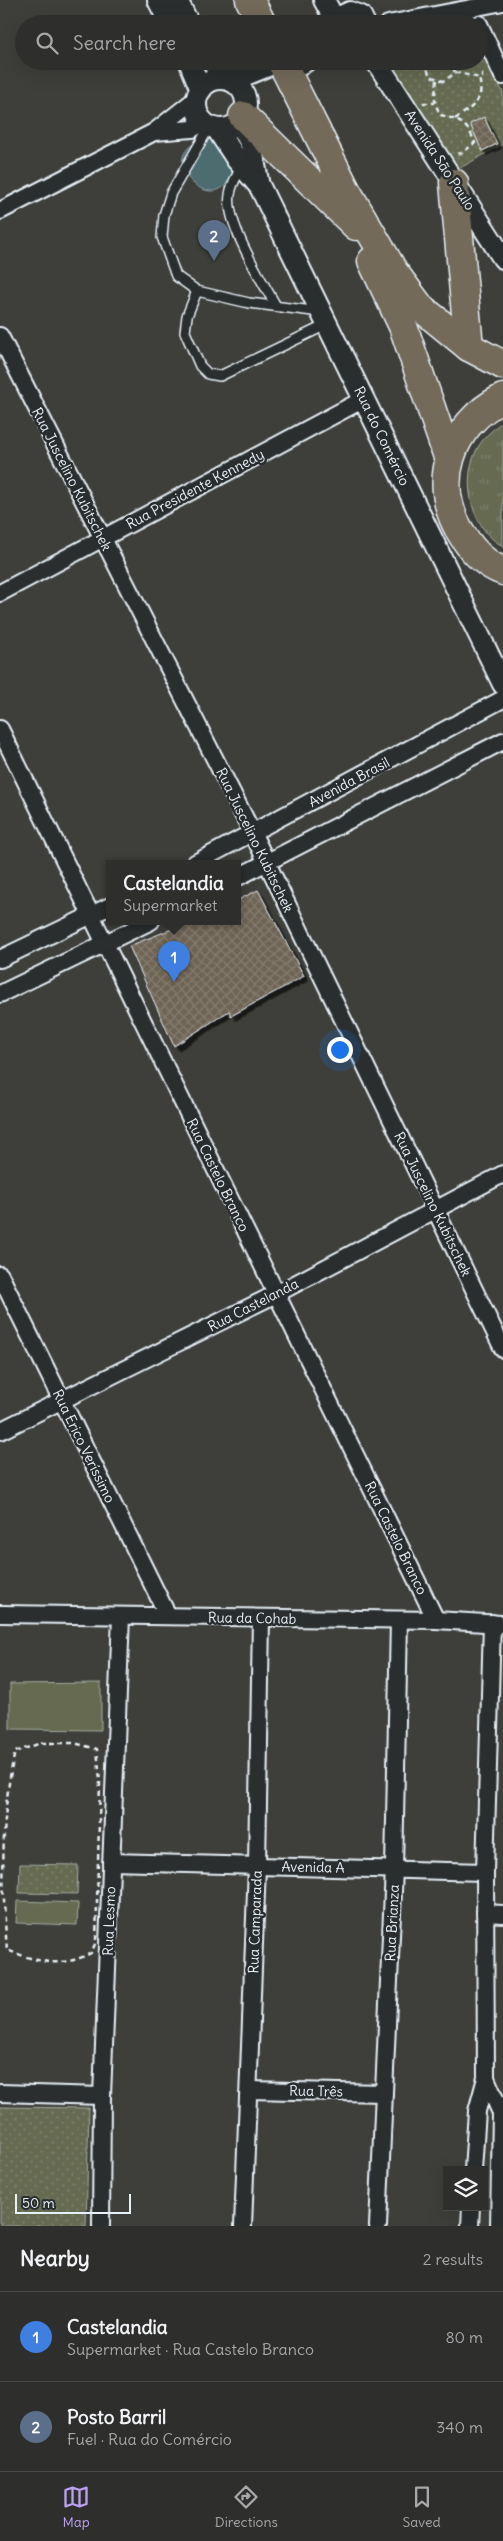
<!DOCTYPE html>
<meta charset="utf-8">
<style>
body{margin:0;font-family:Delius,sans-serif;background:#3a3a38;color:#f1f3f6}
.controls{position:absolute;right:15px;bottom:15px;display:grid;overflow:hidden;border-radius:0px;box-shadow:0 5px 20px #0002}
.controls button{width:45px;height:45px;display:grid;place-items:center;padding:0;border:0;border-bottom:1px solid #494a48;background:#2e2e2c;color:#f1f3f6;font:25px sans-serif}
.scale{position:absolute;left:15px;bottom:12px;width:116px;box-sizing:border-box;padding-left:5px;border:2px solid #e8f1f8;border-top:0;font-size:14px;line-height:18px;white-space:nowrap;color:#e8f1f8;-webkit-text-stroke:4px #2a2d2e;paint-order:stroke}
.you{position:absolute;left:339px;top:1049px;width:18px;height:18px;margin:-12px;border:4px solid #fff;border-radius:50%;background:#1a73e8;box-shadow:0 0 0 8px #1a73e833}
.badge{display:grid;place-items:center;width:32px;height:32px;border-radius:50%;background:#bca0f2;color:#fff;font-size:16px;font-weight:700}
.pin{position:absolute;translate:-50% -41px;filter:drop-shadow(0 1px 2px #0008)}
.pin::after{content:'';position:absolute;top:26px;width:18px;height:15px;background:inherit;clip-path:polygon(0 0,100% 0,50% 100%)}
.popup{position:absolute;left:106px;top:860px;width:135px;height:65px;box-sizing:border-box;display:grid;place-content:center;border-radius:0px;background:#2e2e2c;filter:drop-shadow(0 1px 4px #0005);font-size:16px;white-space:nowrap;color:#a7a8a9}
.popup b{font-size:19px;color:#f1f3f6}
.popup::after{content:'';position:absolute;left:50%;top:100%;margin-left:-10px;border:10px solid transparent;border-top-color:#2e2e2c}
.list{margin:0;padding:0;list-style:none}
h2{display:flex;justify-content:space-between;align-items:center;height:65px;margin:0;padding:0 20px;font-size:21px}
h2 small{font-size:16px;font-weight:400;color:#a7a8a9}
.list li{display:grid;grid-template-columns:32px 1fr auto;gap:15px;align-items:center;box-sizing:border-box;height:90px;padding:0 20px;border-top:1px solid #494a48}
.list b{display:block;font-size:19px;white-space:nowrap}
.list p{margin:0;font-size:16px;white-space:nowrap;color:#a7a8a9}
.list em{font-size:16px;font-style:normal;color:#a7a8a9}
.icon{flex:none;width:28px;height:28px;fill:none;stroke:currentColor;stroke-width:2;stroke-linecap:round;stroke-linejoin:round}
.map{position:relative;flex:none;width:503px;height:2226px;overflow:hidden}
.search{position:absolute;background:#2e2e2c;box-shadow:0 5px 20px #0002;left:15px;right:15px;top:15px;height:55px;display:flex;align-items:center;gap:12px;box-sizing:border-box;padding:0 18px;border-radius:28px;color:#a7a8a9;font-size:19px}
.sheet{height:245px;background:#2e2e2c}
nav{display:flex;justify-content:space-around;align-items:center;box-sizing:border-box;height:70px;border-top:1px solid #494a48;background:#2e2e2c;font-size:14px;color:#a7a8a9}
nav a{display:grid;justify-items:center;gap:2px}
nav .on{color:#bca0f2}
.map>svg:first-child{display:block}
.grass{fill:url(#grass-tufts);stroke:#a6aea4}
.park{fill:url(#park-dots);stroke:#a6aea4}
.garden{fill:#656b51;stroke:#a6aea4}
.water{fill:#4d6c6f;stroke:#8ba1a6}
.building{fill:url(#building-cross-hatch);stroke:#e8f1f8;filter:url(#shadow)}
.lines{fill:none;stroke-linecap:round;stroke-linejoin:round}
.service-casing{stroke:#e8f1f8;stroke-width:12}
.minor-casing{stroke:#e8f1f8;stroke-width:20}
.tertiary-casing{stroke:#e8f1f8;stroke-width:24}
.trunk-casing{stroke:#e8f1f8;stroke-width:31}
.path{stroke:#e8f1f8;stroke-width:2.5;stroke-dasharray:5 4;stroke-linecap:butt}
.service{stroke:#2a2d2e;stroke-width:9}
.minor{stroke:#2a2d2e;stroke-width:16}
.tertiary{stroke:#2a2d2e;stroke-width:20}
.trunk{stroke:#736b5a;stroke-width:28}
.labels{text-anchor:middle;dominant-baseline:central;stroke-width:5;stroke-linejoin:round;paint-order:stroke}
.street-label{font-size:14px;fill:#e8f1f8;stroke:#2a2d2e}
</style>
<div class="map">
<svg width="503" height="2226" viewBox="0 0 503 2226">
<defs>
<pattern id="grass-tufts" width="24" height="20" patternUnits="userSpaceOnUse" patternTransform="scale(1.25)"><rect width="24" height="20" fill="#656b51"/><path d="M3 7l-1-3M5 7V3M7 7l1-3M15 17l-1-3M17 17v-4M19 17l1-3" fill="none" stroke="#7b816b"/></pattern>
<pattern id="park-dots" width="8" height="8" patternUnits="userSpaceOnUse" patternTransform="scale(1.25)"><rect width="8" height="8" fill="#656b51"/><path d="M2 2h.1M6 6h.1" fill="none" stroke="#7b816b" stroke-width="1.8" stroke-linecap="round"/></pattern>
<pattern id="building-cross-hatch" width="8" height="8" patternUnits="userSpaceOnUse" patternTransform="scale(1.25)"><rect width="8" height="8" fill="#6e6455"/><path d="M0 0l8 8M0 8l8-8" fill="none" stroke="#837b6e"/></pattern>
<filter id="shadow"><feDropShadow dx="4.5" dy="4.5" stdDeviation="0" flood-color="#0009"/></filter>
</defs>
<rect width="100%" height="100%" fill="#3e3e3a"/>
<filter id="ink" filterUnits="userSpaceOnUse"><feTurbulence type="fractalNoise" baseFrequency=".02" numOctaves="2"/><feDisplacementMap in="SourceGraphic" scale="10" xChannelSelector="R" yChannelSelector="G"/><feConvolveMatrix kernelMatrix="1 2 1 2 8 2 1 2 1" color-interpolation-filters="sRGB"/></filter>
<g filter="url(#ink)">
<!-- grass -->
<path class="grass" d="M503 421V546C473 531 462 486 474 456 479 441 491 431 503 421Z"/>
<!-- park -->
<g class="park">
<polygon points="479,49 503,92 503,144 453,172 384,61 479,61"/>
<polygon points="20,1864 78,1865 77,1894 19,1893"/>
<polygon points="0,2107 89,2108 86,2226 0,2226"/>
</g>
<!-- garden -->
<g class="garden">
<polygon points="101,1683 101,1730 10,1729 10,1684"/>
<polygon points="17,1901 78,1903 77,1925 16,1923"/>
</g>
<!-- water -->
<path class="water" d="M206 139 214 140 234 165C222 230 144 155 206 139Z"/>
<!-- building -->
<g class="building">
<polygon points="484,117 497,144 482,151 470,124"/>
<polygon points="258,890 304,976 231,1016 229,1011 174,1046 129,946 192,921 238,921 238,900"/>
</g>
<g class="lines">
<!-- service casing -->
<g class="service-casing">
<g id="service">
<polyline points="210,126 171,193 164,215 162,237 176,276 197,291 249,303 321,312"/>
<path d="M242 166C237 176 231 184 230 195 225 222 262 281 276 306"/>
<polyline points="197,291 187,316 185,332 200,366 208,374 220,376 326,325"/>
</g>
</g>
<!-- minor casing -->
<g class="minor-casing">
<g id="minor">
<polyline points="388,24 503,2"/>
<polyline points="479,24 503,76"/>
<polyline points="154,132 192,129 204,122"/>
<polyline points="0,211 154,132 197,98"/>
<polyline points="0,336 253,834 503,1349"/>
<polyline points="0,593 364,399"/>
<polyline points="0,729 436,1620"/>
<polyline points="195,863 503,699"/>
<polyline points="238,877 503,741"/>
<polyline points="0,959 110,906"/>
<polyline points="0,994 151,921"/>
<polyline points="0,1275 168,1616"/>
<polyline points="0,1431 276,1294 503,1174"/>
<polyline points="0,1614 436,1620 501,1624"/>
<polyline points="111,1862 485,1872"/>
<polyline points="485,1913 503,1914"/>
<polyline points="486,2078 501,2113 499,2226"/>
<polyline points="249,2090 384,2093"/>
<polyline points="0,2093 102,2096"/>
<polyline points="473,2170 477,2111 486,2078 485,1872 492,1623"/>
<polyline points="101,2226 102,2096 121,1616"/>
<polyline points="243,2226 257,1866 261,1618"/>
<polyline points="378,2226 394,1869 399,1620"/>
<polyline points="470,2226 471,2207"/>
</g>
</g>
<!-- tertiary casing -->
<g class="tertiary-casing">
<g id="tertiary">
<polyline points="158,0 170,24"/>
<polyline points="177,0 189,24"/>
<polyline points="324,0 336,22"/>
<polyline points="335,24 339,17 350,12 361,16 365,24"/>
<polyline points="189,61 201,90"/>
<polyline points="212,61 223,79"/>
<polyline points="376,61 503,258"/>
<polyline points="300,65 306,61"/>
<circle cx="221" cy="104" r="25"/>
<polyline points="231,81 270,65"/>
<polyline points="239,122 251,144 259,186"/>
<polyline points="217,129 237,160 260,187 503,684"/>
</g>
</g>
<!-- trunk casing -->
<g class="trunk-casing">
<g id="trunk">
<polyline points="250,0 262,24"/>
<polyline points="281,61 346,190 394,272 420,307 469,347 503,365"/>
<polyline points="243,116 356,226"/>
<polyline points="454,183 469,347"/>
<polyline points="372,261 403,326 449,460"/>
<path d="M503 398C450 424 429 485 463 536 472 550 486 565 503 571"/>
</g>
</g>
<!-- path -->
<g class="path">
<polyline points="400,61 411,66 421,61"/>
<polyline points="424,61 430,76 443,81 454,74 455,61"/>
<polyline points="455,72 480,78 482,77 482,72"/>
<path d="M437 80C435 96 432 101 441 115 461 121 467 123 475 143L462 153 456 154"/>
<polyline points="423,103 434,103"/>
<path d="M455 119C472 107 485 101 479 78"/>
<path d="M41 1743H74L97 1749 100 1781 96 1942 91 1953C60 1969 39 1962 7 1950 2 1886 0 1815 15 1752Z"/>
</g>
<!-- service -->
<use href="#service" class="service"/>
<!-- minor -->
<use href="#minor" class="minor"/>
<!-- tertiary -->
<use href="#tertiary" class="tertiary"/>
<!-- trunk -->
<use href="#trunk" class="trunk"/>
</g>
</g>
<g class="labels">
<!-- street labels -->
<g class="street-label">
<text transform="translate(440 160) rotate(57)">Avenida São Paulo</text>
<text transform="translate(382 436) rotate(64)">Rua do Comércio</text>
<text transform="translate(72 479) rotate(63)">Rua Juscelino Kubitschek</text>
<text transform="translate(195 489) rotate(-28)">Rua Presidente Kennedy</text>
<text transform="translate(349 782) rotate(-28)">Avenida Brasil</text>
<text transform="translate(255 840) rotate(64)">Rua Juscelino Kubitschek</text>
<text transform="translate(218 1175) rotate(64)">Rua Castelo Branco</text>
<text transform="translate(433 1204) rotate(64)">Rua Juscelino Kubitschek</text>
<text transform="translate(253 1305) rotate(-27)">Rua Castelanda</text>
<text transform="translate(84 1446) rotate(64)">Rua Erico Veríssimo</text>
<text transform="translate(396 1538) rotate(64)">Rua Castelo Branco</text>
<text transform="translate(252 1618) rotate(1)">Rua da Cohab</text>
<text transform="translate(313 1867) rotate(1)">Avenida A</text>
<text transform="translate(109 1921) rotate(-88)">Rua Lesmo</text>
<text transform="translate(255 1922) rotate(-88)">Rua Camparada</text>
<text transform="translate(392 1923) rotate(-87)">Rua Brianza</text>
<text transform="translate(316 2091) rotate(1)">Rua Três</text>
</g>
</g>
</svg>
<div class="controls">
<button><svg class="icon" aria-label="layers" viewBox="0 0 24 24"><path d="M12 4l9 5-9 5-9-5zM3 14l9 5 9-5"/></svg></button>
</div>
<div class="scale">50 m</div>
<div class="you"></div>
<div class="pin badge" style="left:174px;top:982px;background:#3f7fe0">1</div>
<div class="popup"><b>Castelandia</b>Supermarket</div>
<div class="pin badge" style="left:214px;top:261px;background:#5c6f8a">2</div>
<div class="search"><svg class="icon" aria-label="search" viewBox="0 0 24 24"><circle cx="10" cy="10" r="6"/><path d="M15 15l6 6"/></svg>Search here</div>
</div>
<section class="sheet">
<h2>Nearby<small>2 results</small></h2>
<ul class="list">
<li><span class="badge" style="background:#3f7fe0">1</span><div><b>Castelandia</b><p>Supermarket · Rua Castelo Branco</p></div><em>80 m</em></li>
<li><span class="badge" style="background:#5c6f8a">2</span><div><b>Posto Barril</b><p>Fuel · Rua do Comércio</p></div><em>340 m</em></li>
</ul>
</section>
<nav>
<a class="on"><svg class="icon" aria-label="map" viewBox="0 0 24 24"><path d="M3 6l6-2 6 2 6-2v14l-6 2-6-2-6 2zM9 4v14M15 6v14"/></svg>Map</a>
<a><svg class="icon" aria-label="directions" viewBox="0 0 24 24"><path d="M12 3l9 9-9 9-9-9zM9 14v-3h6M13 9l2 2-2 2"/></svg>Directions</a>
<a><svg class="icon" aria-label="saved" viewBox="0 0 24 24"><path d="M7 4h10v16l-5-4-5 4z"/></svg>Saved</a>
</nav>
